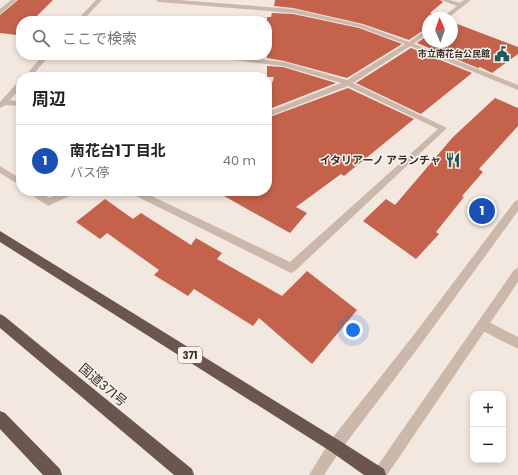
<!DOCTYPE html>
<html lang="ja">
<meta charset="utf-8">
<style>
body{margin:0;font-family:Poppins,"Noto Sans JP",sans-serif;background:#f6f6f6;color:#222}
.controls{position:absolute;right:12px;bottom:12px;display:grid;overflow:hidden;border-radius:8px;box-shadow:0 2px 6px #0003}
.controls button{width:36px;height:36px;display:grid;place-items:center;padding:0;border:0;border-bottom:1px solid #e0e0e0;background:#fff;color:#222;font:20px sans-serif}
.compass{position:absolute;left:422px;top:12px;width:36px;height:36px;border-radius:50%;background:#fff;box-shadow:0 2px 6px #0003;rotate:358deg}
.you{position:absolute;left:353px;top:330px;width:14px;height:14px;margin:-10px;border:3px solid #fff;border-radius:50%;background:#1a73e8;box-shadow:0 0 0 6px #1a73e833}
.badge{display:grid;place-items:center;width:26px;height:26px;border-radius:50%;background:#1a73e8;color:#fff;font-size:13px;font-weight:700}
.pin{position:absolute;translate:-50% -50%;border:2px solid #fff;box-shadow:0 1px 4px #0006}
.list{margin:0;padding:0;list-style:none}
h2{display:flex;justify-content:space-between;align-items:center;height:52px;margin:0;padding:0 16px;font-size:17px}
h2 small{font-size:13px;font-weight:400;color:#767676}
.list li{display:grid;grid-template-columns:26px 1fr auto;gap:12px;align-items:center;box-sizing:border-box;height:72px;padding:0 16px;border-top:1px solid #e0e0e0}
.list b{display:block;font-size:15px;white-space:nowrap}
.list p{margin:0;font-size:13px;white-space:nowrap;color:#767676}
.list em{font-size:13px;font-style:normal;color:#767676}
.icon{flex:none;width:22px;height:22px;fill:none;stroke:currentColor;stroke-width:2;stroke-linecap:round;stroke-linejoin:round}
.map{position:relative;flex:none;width:518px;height:475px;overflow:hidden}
.search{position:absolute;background:#fff;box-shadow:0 2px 6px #0003;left:16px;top:16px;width:256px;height:44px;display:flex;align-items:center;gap:10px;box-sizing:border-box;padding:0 14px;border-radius:16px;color:#767676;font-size:15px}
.panel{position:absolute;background:#fff;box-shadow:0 2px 6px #0003;left:16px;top:72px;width:256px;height:124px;border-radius:16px}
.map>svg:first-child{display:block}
.building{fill:#c4624c}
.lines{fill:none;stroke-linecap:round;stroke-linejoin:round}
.minor{fill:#cbb8ab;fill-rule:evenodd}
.tertiary{fill:#cbb8ab;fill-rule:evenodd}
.trunk{fill:#6a564e;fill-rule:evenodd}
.labels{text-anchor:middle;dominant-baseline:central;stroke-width:3;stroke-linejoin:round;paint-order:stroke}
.far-poi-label{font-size:9px;font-weight:bold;fill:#392e2a;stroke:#faf3ec;text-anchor:end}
.shield{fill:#faf3ec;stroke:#736964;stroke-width:1}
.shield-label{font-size:10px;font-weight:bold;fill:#392e2a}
.poi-label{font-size:11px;font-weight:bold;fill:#392e2a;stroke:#faf3ec;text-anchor:end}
.near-street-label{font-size:13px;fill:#392e2a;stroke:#faf3ec}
</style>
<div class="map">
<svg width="518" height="475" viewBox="0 0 518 475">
<rect width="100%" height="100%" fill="#f3e8e0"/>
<!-- building -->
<g class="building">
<polygon points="18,0 53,0 32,21 21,21 21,31 17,35 0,33 0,15"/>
<polygon points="275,0 440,0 443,2 430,13 440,18 428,18 428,27 409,40 363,24 293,8 274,6"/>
<polygon points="272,13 293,14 359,28 402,44 347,78 284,61 267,58 267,17 271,17"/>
<polygon points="452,22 518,47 518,54 492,73 480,67 478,68 417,43 428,35 428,42 452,42"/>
<polygon points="411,48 472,73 421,114 356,83"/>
<polygon points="267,66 283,67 336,83 267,110 267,98 274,77 267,77"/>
<polygon points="348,88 414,119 344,176 341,174 296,207 307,213 290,233 215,191 267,191 267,118"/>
<polygon points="495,98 518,108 518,126 479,169 483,172 462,196 464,197 436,232 439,234 416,259 363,221 386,199 395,205 453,137"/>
<polygon points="105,199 133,219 141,213 191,245 196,238 222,253 217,259 282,296 307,271 357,310 312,364 259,318 253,326 194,289 188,296 154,275 159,270 107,233 100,239 76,222"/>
</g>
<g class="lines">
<!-- minor -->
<g class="minor">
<polygon points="11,0 17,0 0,14 0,9"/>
<polygon points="96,0 102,0 82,21 76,21"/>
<polygon points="156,0 179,0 293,9 363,25 409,42 428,28 428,33 412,45 353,83 447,128 295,271 291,273 287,271 130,193 128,191 141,191 290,262 438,129 348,86 267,117 267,112 341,83 283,66 208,57 205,55 225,55 284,62 347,80 405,44 359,27 293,13 159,2"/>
<polygon points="441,0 450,0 460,3 464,0 471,0 448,18 441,18 457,6"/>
<polygon points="43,55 50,55 31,77 24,77"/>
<polygon points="18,82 21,82 21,88 10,100 21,102 21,106 6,105 0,108 0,102"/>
<polygon points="0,166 21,179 21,186 0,173"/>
<polygon points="27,191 39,191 49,198 64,191 78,191 76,193 48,206 29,193"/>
<polygon points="483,319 518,337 518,349 479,329 477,325 479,321"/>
</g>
<!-- tertiary -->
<g class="tertiary">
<polygon points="408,43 412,43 518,85 518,90 408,45"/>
<polygon points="518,200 518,211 424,340 340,451 324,475 309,475 330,441 416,332 515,201"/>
<polygon points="518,268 518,282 387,475 371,475 514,270"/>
</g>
<!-- trunk -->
<g class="trunk">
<polygon points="0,231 340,441 384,469 386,475 364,475 330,451 0,242"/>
<polygon points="0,314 4,316 192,469 194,475 174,475 0,328"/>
<polygon points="0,411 5,413 60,469 62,475 43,475 0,429"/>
</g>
</g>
<!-- icons -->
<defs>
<g id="civic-bare" transform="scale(1.2)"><path d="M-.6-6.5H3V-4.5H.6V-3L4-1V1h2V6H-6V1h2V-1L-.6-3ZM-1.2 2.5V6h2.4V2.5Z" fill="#205a5b" stroke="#faf3ec" stroke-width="2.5" paint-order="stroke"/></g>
<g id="restaurant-bare" transform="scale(1.2)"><path d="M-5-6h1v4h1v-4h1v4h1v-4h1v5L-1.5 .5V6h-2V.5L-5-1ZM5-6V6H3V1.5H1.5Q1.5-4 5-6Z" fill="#205a5b" stroke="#faf3ec" stroke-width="2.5" paint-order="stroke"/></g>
</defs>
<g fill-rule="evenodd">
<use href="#civic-bare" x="502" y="54"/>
<use href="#restaurant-bare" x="453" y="160"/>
</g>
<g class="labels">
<!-- far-poi labels -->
<g class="far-poi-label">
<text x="490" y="54">市立南花台公民館</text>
</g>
<!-- shield labels -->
<rect class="shield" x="178" y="347" width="24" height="16" rx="3"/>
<g class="shield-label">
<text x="190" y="355">371</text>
</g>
<!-- poi labels -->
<g class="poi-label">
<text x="441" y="160">イタリアーノ アランチャ</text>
</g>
<!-- near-street labels -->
<g class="near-street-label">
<text transform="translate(103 385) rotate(40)">国道371号</text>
</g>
</g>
</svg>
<div class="controls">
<button>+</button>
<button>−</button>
</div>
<svg class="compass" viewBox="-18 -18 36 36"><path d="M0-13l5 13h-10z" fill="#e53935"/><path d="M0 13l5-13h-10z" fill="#767676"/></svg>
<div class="you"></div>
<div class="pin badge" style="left:482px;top:211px;background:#1a4fb4">1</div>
<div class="search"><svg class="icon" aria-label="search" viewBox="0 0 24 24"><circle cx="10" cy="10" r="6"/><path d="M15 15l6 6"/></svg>ここで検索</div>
<section class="panel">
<h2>周辺<small></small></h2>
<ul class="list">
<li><span class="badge" style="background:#1a4fb4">1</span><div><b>南花台1丁目北</b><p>バス停</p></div><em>40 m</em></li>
</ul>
</section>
</div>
